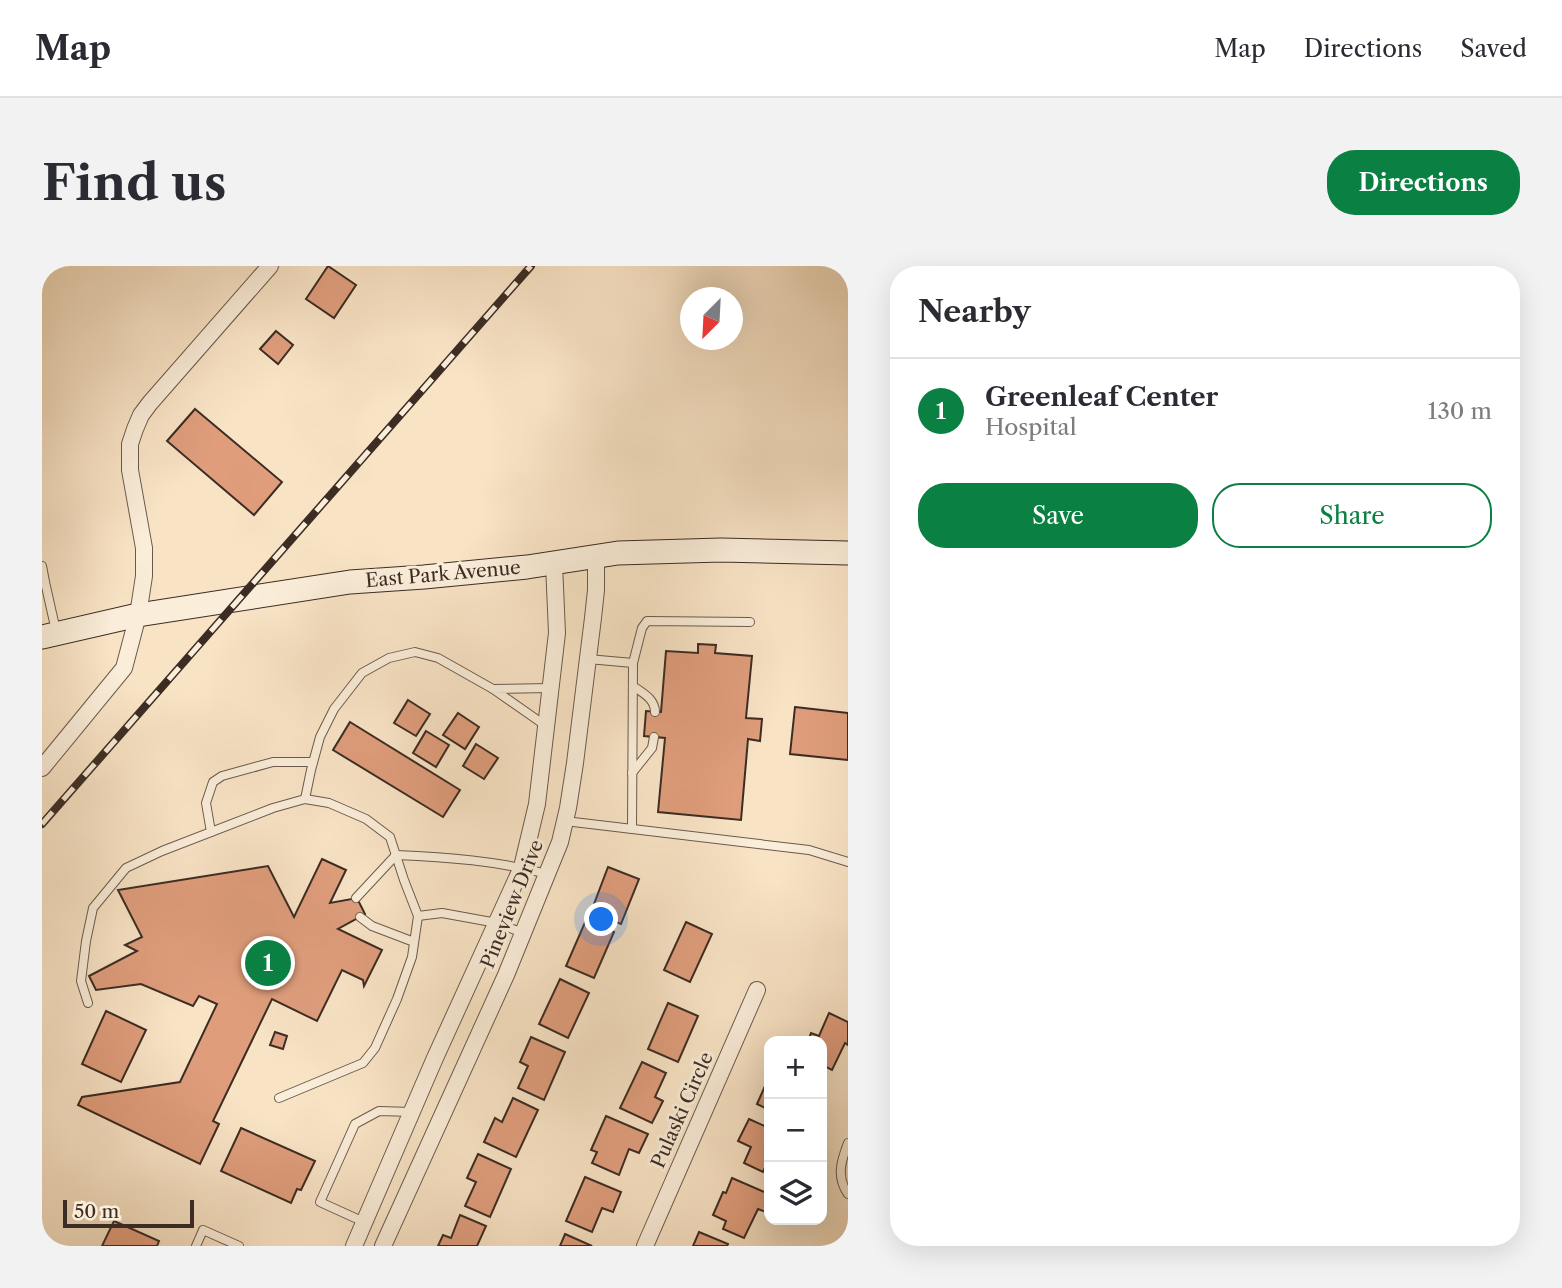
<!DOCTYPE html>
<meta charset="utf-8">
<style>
body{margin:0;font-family:"Libre Caslon Text",serif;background:#f2f2f3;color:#2b2b33}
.controls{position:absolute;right:21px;bottom:21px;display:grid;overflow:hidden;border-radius:14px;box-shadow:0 7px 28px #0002}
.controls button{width:63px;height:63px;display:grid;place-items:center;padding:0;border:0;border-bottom:2px solid #e1e1e2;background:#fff;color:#2b2b33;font:35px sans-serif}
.compass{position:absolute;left:638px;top:21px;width:63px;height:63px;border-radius:50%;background:#fff;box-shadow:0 7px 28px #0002;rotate:204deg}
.scale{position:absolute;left:21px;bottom:18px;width:131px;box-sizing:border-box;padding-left:7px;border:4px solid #3c2c24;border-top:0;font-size:19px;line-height:24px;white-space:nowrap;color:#3c2c24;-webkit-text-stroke:5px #faedd9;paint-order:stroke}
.you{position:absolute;left:560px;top:654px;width:24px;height:24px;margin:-18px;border:5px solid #fff;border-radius:50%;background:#1a73e8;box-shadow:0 0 0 10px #1a73e833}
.badge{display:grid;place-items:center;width:46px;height:46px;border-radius:50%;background:#0b8043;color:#fff;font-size:23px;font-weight:700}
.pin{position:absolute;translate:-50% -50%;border:4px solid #fff;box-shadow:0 2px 7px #0006}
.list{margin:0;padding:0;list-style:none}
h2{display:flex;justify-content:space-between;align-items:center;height:91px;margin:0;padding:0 28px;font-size:30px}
h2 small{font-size:23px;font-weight:400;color:#7c7c81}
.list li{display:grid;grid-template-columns:46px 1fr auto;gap:21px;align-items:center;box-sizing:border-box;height:105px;padding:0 28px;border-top:2px solid #e1e1e2}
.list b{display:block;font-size:26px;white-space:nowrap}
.list p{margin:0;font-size:23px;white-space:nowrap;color:#7c7c81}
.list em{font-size:23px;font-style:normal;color:#7c7c81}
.actions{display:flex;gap:14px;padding:21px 28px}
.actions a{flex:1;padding:16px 0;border:2px solid #0b8043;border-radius:28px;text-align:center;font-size:24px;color:#0b8043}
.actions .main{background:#0b8043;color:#fff}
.icon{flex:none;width:38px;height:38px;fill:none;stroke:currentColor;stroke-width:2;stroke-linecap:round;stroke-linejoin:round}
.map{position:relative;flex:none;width:806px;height:980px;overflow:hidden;border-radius:28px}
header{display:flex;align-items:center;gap:42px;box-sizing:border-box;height:98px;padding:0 35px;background:#fff;border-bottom:2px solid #e1e1e2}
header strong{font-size:33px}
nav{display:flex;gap:38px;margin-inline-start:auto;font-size:24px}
.intro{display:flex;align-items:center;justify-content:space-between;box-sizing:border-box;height:168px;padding:0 42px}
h1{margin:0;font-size:49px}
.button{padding:18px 32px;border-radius:28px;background:#0b8043;color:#fff;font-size:24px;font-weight:700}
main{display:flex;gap:42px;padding:0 42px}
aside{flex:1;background:#fff;border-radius:28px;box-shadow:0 7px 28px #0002}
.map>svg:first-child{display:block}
.building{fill:#df9d7c;stroke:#3c2c24;stroke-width:2}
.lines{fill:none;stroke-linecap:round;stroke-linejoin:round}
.lane-casing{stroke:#6b5a4c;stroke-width:10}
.street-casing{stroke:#6b5a4c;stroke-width:18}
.secondary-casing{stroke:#3c2c24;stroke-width:25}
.lane{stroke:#faedd9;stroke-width:8}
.street{stroke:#faedd9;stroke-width:16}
.secondary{stroke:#faedd9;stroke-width:23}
.rail-casing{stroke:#3c2c24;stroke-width:8}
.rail{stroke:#faedd9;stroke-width:5;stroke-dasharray:16;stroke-linecap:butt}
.labels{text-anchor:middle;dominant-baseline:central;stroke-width:6;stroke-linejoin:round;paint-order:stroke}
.street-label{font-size:19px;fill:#3c2c24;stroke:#faedd9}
</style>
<header>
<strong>Map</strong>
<nav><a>Map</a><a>Directions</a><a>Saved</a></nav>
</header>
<div class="intro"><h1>Find us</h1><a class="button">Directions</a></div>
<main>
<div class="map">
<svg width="806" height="980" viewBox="0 0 806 980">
<rect width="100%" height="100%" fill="#f8e3c5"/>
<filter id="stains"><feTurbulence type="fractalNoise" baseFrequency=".00286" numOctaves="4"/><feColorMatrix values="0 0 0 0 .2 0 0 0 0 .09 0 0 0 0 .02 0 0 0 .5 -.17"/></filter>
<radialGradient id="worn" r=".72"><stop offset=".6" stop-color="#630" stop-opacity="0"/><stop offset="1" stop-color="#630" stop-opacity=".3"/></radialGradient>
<!-- building -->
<g class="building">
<polygon points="286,0 314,19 292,52 264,33"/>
<polygon points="234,65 251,79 236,98 218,83"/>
<polygon points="153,143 240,216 212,249 125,175"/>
<polygon points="656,378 674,379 673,387 710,390 704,452 720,453 718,475 706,473 699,554 616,546 623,472 602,470 604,445 619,446 624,385 656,387"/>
<polygon points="366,434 388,448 374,470 352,457"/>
<polygon points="753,441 806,447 806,494 748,488"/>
<polygon points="416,447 437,461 423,483 401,469"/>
<polygon points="308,456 418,524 401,551 291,484"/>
<polygon points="384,465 407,479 394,501 371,487"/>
<polygon points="434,478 456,492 442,513 421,500"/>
<polygon points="280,593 304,604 288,637 315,632 323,648 296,663 340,684 322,720 321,714 300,704 275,755 230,733 171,855 177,858 158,898 36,839 40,831 138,816 175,738 157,730 151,740 99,718 54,724 47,710 95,685 83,679 100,671 76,624 226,600 252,651"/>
<polygon points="566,601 597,613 579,658 549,646"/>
<polygon points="544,654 572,666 552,712 524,700"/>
<polygon points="644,656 670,668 648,716 622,704"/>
<polygon points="518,713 547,727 526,772 497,758"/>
<polygon points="626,737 656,750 636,796 606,783"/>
<polygon points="64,745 104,764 79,816 40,798"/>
<polygon points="787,747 806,756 806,779 803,777 790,804 780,799 780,775 766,775 769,767 777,770"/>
<polygon points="233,766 245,770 241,783 228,779"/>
<polygon points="489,771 523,786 502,834 476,822 486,800 478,796"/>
<polygon points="600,796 624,807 613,831 621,835 610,857 578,842"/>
<polygon points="727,811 727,844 715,838"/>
<polygon points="471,832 496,844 474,891 442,876 453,852 460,856"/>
<polygon points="564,850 606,868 597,887 587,883 577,909 550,897 555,886 549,884"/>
<polygon points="707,853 727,862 727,893 721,906 702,897 709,881 696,875"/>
<polygon points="199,862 273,895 259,924 255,923 249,937 179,905"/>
<polygon points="436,888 469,903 448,951 423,940 434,916 425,912"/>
<polygon points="543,911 579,926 571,946 560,942 550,966 524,955"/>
<polygon points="690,912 727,928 727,940 724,946 716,943 702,972 681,963 684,955 671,949 681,926 684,927"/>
<polygon points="418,949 444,960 435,980 396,980 401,969 409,972"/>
<polygon points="72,955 117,975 115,980 60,980"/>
<polygon points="657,966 686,978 685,980 651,980"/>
<polygon points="523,968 550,980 518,980"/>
</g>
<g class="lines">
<!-- lane casing -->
<g class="lane-casing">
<g id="lane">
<polyline points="0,300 3,316"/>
<polyline points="0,316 3,316 14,365"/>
<polyline points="546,393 591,397 590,563"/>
<polyline points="591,397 600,362 605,355 708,356"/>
<path d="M591 420C601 427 613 433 613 446"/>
<polyline points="504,460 451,423 509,422"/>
<polyline points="590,507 610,482 612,471"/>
<polyline points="263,533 269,504 278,471 292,443 320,407 347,392 373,386 396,392 451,423"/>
<polyline points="523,555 767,584 806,596"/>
<polyline points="169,566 164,537 171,516 180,510 231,496 271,496"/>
<path d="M314 632 354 589C405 591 456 595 505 608"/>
<polyline points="376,650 400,647 455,657 481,667"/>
<polyline points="318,651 330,660 372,676"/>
<polyline points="46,737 39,715 44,675 51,642 84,602 120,585 231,542 263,533 287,537 324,553 348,571 362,614 376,650 370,691 355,733 333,782 321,797 237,832"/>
<path d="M806 877C799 895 794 911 806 928"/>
<polyline points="322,956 278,936 313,858 337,845 370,846"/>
<polyline points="154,980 161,964 197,980"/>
</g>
</g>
<!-- street casing -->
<g class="street-casing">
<g id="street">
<polyline points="0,502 82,402 96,349 102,310 102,282 88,204 88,178 93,163 99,149 108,137 228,0"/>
<polyline points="312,980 393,792 480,601 495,538 515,367 512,298"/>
<polyline points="341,980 464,709 518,576 526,542 533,497 551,352 554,324 554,290"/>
<polyline points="603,980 715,724"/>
</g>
</g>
<!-- secondary casing -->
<g class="secondary-casing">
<polyline id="secondary" points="0,371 96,349 308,316 382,311 485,301 576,287 679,284 806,287"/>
</g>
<!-- lane -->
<use href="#lane" class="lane"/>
<!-- street -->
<use href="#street" class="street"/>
<!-- secondary -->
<use href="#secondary" class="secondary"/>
<!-- rail casing -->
<g class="rail-casing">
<polyline id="rail" points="0,558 489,0"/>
</g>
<!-- rail -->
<use href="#rail" class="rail"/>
</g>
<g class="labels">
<!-- street labels -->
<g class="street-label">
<text transform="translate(401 308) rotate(-5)">East Park Avenue</text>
<text transform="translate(470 638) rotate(-68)">Pineview Drive</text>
<text transform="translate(640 844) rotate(-66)">Pulaski Circle</text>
</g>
</g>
<rect width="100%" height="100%" filter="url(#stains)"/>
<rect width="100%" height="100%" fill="url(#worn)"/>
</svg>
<div class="controls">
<button>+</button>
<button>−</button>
<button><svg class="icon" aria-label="layers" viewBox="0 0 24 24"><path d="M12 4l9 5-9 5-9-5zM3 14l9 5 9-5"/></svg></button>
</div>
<svg class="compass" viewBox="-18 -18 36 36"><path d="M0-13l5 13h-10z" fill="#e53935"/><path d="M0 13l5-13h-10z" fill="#7c7c81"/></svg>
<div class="scale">50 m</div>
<div class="you"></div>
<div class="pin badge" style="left:226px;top:697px">1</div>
</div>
<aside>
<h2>Nearby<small></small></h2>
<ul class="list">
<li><span class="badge">1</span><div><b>Greenleaf Center</b><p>Hospital</p></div><em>130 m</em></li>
</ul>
<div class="actions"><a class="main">Save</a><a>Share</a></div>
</aside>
</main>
